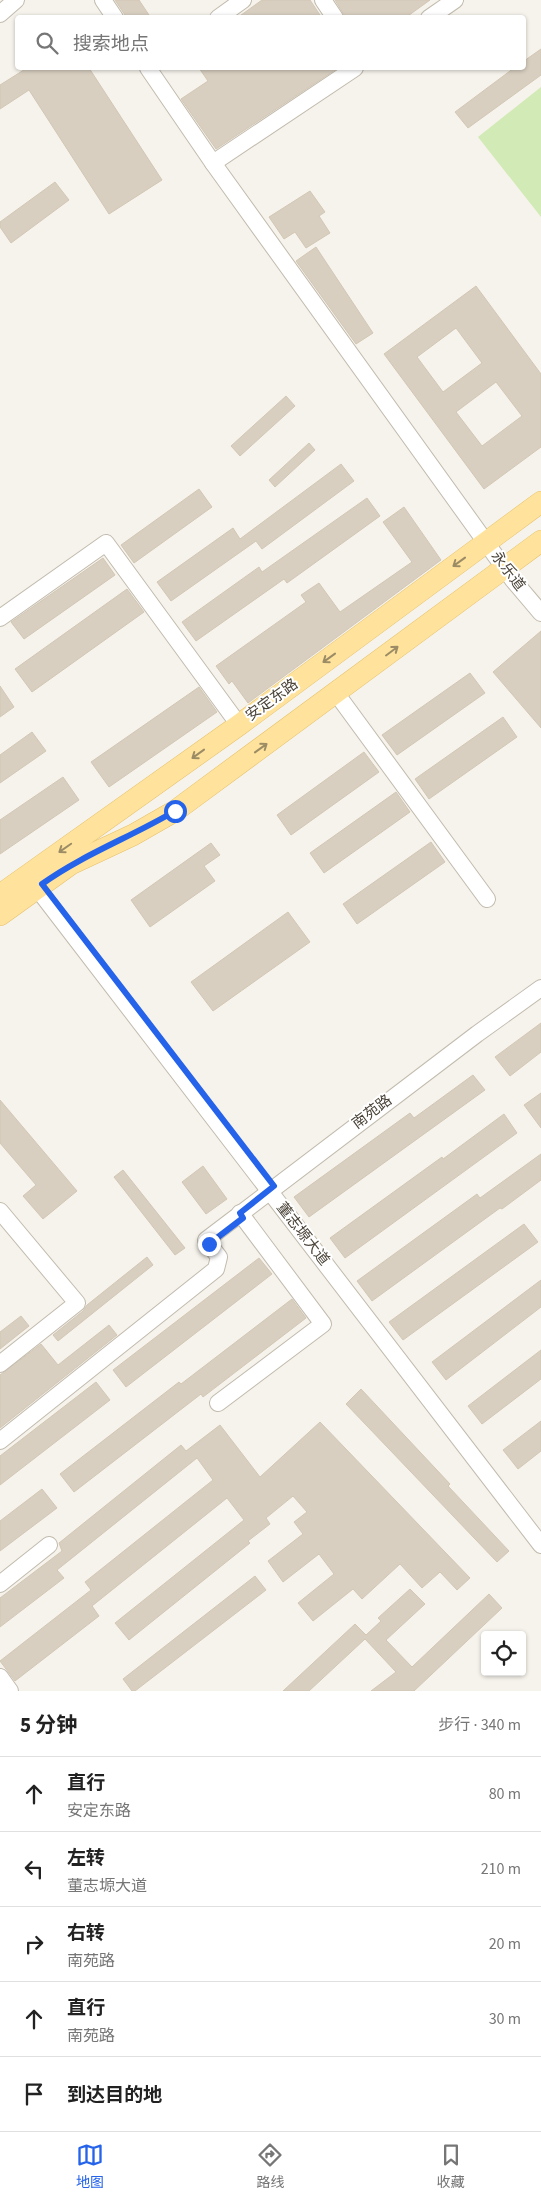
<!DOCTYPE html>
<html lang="zh">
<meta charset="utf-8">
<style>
body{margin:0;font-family:"Source Sans 3","Noto Sans SC",sans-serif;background:#f2f2f2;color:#222}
.controls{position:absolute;right:15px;bottom:15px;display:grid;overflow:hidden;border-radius:5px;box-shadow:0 1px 4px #0004}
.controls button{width:45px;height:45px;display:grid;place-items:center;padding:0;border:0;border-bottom:1px solid #e0e0e0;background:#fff;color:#222;font:25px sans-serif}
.stop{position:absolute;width:15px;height:15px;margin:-11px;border:4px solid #2563eb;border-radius:50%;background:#fff}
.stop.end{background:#2563eb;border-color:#fff;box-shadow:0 1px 5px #0008}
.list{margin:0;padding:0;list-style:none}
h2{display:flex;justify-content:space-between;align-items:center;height:65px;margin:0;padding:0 20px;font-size:21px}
h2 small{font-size:16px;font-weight:400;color:#767676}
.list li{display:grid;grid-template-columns:32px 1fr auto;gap:15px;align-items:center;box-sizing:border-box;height:75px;padding:0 20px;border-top:1px solid #e0e0e0}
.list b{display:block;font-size:19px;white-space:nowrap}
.list p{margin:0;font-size:16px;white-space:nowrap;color:#767676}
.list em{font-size:16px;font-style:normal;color:#767676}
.icon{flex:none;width:28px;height:28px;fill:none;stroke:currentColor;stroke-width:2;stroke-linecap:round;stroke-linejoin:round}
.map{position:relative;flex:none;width:541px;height:1691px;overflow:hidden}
.search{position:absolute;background:#fff;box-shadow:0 1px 4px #0004;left:15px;right:15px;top:15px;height:55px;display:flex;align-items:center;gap:12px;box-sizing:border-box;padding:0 18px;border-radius:5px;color:#767676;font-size:19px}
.sheet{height:440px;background:#fff}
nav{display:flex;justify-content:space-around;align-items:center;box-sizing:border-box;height:70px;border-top:1px solid #e0e0e0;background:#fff;font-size:14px;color:#767676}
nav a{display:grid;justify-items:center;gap:2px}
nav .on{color:#2563eb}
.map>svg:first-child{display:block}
.green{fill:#d2eab5}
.building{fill:#d8cfc1;stroke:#d3c7b4;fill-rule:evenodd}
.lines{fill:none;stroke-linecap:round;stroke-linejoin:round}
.minor-casing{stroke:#c2bbae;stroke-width:18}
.major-casing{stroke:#e6c16a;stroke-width:22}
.minor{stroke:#fff;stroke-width:16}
.major{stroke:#ffe39c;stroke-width:21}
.oneway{stroke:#9c8c66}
.route{stroke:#2563eb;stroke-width:6}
.labels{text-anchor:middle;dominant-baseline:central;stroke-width:4;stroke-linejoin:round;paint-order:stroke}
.street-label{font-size:15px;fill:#4b4439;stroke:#fff}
</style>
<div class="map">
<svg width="541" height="1691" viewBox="0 0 541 1691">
<rect width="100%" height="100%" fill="#f6f3ec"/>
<!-- green -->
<polygon class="green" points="541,87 541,217 478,137"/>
<!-- building -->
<g class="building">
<polygon points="115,0 139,0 151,18 127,18"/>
<polygon points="262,0 310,0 322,18 237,18"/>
<polygon points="335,0 430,0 405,18 346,18"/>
<polygon points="541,49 541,75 468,128 455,112 514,68 524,68 524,61"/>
<polygon points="27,68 89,68 162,180 109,214 29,90 0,109 0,85"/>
<polygon points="199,68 338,68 216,149 181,99 208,81"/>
<polygon points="55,182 69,200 11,243 0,227 0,222"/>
<polygon points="310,191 325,212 319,216 330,233 306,248 295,232 284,239 269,217"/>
<polygon points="316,247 373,333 356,344 296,261"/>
<path d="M476 286 541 374V447L484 489 384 354ZM456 328 482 363 443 392 417 357ZM496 382 522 416 482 446 456 412Z"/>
<polygon points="286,396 295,406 240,456 231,446"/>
<polygon points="309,443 315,450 275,487 269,480"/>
<polygon points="341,464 354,481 262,549 256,541 171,601 157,582 233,528 240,539"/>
<polygon points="199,489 212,507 134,563 121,545"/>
<polygon points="367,498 380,516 287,583 284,579 196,641 182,622 259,567 262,572"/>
<polygon points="404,507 441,560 248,703 232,681 229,684 216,666 306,602 301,595 319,583 340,612 412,562 383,522"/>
<polygon points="103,558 115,575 24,639 11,622"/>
<polygon points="127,589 144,612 32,692 15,669"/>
<polygon points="541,631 541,728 493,672"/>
<polygon points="470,673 485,693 397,755 382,735"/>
<polygon points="0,686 14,707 0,717"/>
<polygon points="199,687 217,712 109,787 91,762"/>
<polygon points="503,717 517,737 429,799 415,779"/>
<polygon points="32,732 46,751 0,783 0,755"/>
<polygon points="364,752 379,772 291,835 277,815"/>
<polygon points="63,777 79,800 0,854 0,820"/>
<polygon points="396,792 410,812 324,873 310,853"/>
<polygon points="431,842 445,862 357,924 343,904"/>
<polygon points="211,843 220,855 204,866 215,881 150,927 131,900"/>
<polygon points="288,912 310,942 213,1011 191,982"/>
<polygon points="541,1023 541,1052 510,1076 495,1057"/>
<polygon points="473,1075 485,1090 309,1217 294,1197 410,1113 414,1118"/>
<polygon points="541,1093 541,1128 524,1105"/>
<polygon points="0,1100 77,1191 43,1219 23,1196 36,1185 0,1143"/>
<polygon points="504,1114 517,1133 345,1258 330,1238 442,1157 443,1159"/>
<polygon points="541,1154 541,1180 502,1209 500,1208 372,1301 357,1281 477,1194 480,1198"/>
<polygon points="203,1166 227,1199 206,1214 182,1182"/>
<polygon points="123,1170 185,1248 175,1255 114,1177"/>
<polygon points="524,1224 538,1242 403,1340 389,1322"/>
<polygon points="147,1257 153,1265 58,1341 53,1335 83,1311 87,1305"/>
<polygon points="259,1258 272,1274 126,1387 113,1370"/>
<polygon points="541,1280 541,1307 446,1380 432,1362"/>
<polygon points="292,1299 306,1318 203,1397 201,1394 74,1492 60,1474 179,1382 181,1384"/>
<polygon points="21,1316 29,1326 0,1349 0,1332"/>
<polygon points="109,1325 117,1335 0,1428 0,1375 41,1344 58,1365"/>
<polygon points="541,1350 541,1379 482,1424 468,1406"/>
<polygon points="96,1382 110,1400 0,1485 0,1456"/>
<polygon points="361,1389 450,1484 448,1486 509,1551 497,1562 346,1404"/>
<polygon points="541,1421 541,1451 518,1469 503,1450"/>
<polygon points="320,1422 470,1578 457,1590 440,1572 422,1588 400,1564 362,1599 353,1589 313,1621 298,1603 334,1574 319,1554 283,1582 268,1561 303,1534 294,1522 307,1512 293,1496 266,1518 270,1524 248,1541 250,1543 129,1640 115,1623 244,1520 227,1498 92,1606 99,1616 15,1681 0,1661 91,1590 85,1582 213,1480 197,1458 57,1570 64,1578 0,1627 0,1598 62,1551 59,1543 181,1445 186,1451 220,1425 260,1477"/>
<polygon points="42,1489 57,1508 0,1551 0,1521"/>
<polygon points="255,1576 266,1590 135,1691 132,1691 123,1679"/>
<polygon points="410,1589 425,1604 386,1640 412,1667 489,1594 502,1608 414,1691 371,1691 396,1672 365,1639 309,1691 283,1691 355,1624 366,1635 381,1621 378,1618"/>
</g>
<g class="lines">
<!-- minor casing -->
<g class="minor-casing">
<g id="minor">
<polyline points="103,0 115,18"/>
<polyline points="323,0 335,18"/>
<polyline points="0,14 16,0"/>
<polyline points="218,18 243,0"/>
<polyline points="429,18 455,0"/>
<polyline points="148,68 213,163 513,580 541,613"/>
<polyline points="213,163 355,68"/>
<polyline points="0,618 106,543 239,725"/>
<polyline points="336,693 487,899"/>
<polyline points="30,879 541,1545"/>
<polyline points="0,1211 77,1303 0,1364"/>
<polyline points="218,1403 323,1324 240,1213"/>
<polyline points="0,1441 216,1269 219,1257 206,1240 477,1034 541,988"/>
<polyline points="0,1584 49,1545"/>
<polyline points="0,1677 10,1691"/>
</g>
</g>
<!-- major casing -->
<g class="major-casing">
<g id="major">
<polyline points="0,895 239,725 541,502"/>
<polyline points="0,915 71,864 133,835 175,811 541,541"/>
</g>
</g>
<!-- minor -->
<use href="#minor" class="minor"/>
<!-- major -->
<use href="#major" class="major"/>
</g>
<!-- one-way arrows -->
<defs><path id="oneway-shaft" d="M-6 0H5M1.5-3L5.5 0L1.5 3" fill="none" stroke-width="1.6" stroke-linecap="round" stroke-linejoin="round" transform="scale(1.25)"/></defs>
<g class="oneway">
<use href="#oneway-shaft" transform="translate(459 562) rotate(144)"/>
<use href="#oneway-shaft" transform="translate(392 651) rotate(-37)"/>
<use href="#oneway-shaft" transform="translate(329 658) rotate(144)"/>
<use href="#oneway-shaft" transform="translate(261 748) rotate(-36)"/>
<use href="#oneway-shaft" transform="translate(198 754) rotate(144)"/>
<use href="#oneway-shaft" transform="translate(65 848) rotate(145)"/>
</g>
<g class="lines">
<!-- route -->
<path class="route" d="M175 811C131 837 84 854 42 884L274 1186 240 1213 243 1218 209 1244"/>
</g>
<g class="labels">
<!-- street labels -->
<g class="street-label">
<text transform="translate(508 571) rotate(53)">永乐道</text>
<text transform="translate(272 700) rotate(-36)">安定东路</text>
<text transform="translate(372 1112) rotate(-37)">南苑路</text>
<text transform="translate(303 1234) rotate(52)">董志塬大道</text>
</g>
</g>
</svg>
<div class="controls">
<button><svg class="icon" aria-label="locate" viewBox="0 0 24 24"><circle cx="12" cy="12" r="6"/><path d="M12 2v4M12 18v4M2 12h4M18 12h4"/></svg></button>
</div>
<div class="stop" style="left:175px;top:811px"></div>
<div class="stop end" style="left:209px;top:1244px"></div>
<div class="search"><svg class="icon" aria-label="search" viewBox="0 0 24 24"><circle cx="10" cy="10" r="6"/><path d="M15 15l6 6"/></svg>搜索地点</div>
</div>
<section class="sheet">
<h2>5 分钟<small>步行 · 340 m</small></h2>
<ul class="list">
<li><svg class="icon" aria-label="ahead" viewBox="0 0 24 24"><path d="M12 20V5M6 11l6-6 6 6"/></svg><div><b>直行</b><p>安定东路</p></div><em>80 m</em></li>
<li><svg class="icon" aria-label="left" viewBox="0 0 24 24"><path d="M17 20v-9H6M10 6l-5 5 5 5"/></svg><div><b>左转</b><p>董志塬大道</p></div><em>210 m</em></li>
<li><svg class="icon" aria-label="right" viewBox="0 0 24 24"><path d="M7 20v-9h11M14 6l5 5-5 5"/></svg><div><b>右转</b><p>南苑路</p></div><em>20 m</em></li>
<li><svg class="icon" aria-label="ahead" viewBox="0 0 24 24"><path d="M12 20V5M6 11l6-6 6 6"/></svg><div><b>直行</b><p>南苑路</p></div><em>30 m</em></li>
<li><svg class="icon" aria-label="arrive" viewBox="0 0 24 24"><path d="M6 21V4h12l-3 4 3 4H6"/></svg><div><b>到达目的地</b></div></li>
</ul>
</section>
<nav>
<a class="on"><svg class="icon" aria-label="map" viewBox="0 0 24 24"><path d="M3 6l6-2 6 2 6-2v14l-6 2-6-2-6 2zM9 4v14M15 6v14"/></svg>地图</a>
<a><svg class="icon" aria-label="directions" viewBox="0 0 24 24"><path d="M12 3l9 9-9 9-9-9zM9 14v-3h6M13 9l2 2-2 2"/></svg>路线</a>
<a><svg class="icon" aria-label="saved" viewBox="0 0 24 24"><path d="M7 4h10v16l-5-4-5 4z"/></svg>收藏</a>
</nav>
